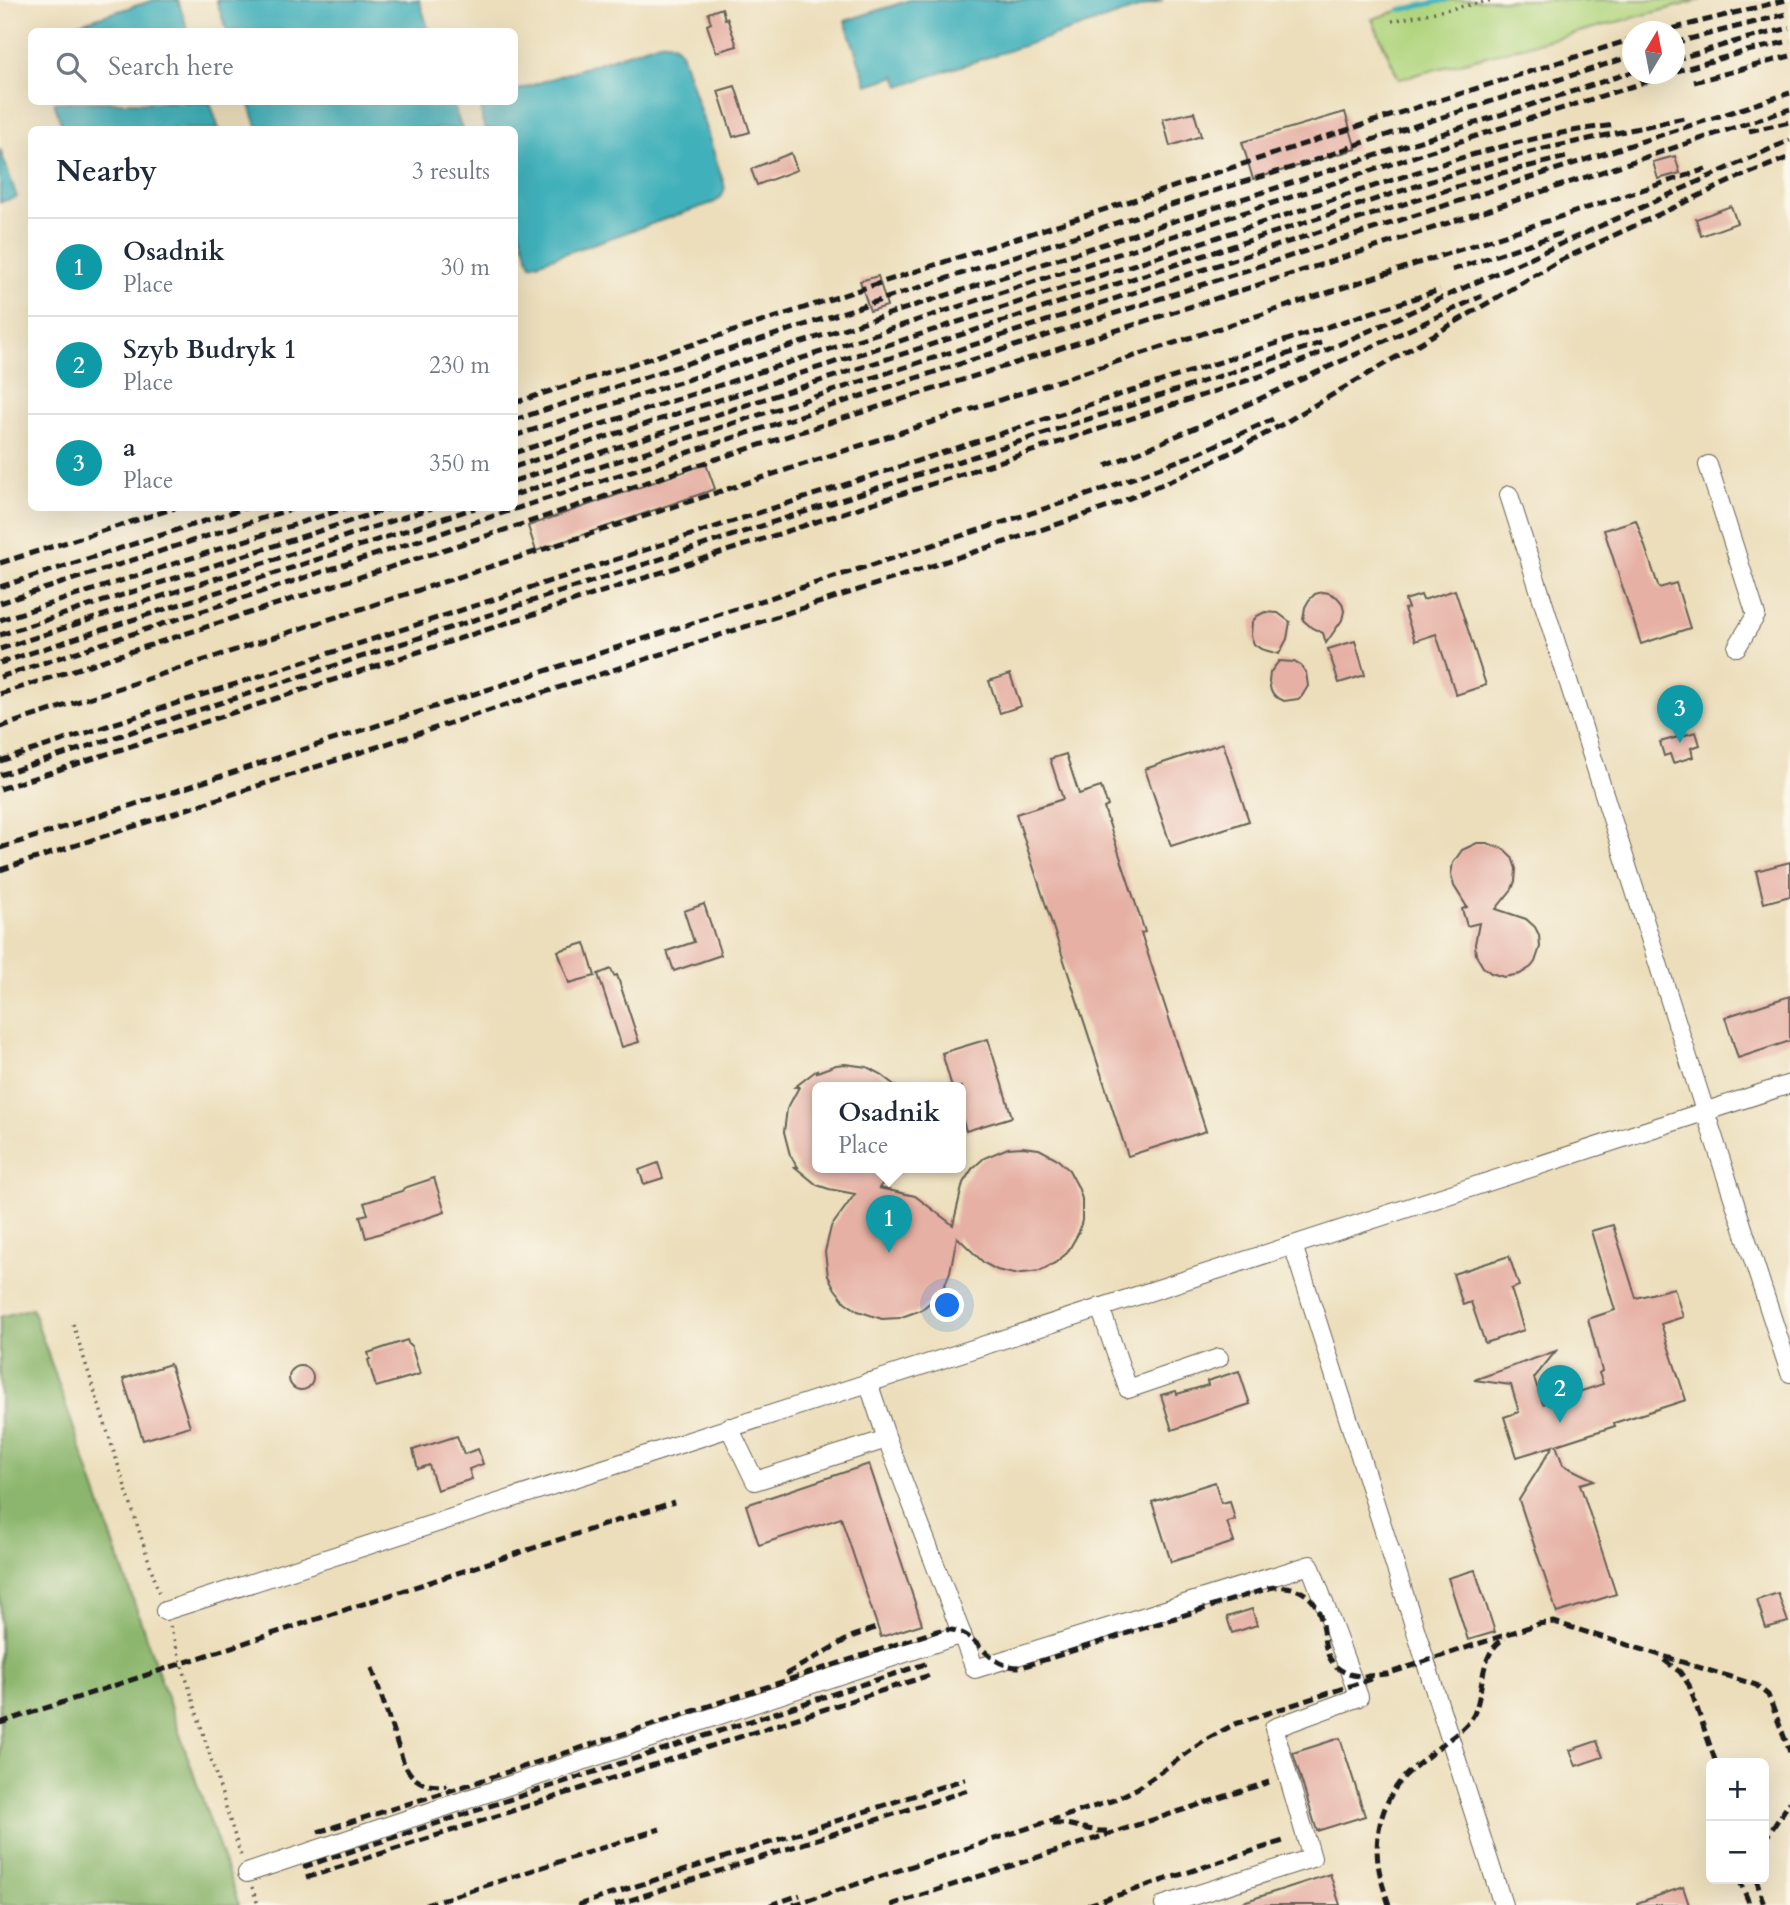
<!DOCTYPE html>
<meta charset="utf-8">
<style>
body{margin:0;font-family:Cardo,serif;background:#f6f6f7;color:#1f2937}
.controls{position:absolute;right:21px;bottom:21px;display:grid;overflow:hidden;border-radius:10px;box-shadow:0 7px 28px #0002}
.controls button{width:63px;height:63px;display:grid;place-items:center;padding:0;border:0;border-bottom:2px solid #e0e1e3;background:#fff;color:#1f2937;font:35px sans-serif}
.compass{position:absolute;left:1622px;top:21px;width:63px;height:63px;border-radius:50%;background:#fff;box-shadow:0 7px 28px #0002;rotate:10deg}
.you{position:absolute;left:948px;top:1306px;width:24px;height:24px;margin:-18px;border:5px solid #fff;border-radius:50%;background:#1a73e8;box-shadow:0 0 0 10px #1a73e833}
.badge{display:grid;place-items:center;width:46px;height:46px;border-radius:50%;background:#0f766e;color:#fff;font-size:23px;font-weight:700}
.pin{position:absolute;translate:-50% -58px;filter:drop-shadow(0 2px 4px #0008)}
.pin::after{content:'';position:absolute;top:37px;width:24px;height:21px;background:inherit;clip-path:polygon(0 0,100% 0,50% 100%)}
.popup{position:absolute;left:812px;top:1082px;width:154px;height:91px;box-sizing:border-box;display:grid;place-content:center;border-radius:10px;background:#fff;filter:drop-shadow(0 2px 5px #0005);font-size:23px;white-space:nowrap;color:#747a83}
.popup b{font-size:26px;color:#1f2937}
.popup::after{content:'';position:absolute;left:50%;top:100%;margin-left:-14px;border:14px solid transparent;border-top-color:#fff}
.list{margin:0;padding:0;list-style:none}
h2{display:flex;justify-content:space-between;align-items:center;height:91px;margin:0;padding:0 28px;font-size:30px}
h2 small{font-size:23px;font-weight:400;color:#747a83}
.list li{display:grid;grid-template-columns:46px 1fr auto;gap:21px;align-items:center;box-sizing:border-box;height:98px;padding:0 28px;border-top:2px solid #e0e1e3}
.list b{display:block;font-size:26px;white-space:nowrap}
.list p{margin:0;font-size:23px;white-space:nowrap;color:#747a83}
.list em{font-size:23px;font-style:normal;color:#747a83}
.icon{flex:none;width:38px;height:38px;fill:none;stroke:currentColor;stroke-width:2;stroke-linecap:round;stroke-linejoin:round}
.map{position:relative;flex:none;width:1790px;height:1905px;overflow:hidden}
.search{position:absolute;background:#fff;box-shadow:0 7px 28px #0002;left:28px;top:28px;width:490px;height:77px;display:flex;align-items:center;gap:18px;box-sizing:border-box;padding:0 24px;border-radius:10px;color:#747a83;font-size:26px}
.panel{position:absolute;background:#fff;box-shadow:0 7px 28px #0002;left:28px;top:126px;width:490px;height:385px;border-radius:10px}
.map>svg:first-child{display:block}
.green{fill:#b1d57e;stroke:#66784d;stroke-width:2}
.forest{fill:#8cb66d;stroke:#546944;stroke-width:2}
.water{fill:#40b0ba;stroke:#2e666b;stroke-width:2}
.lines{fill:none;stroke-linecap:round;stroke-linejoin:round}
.stream{stroke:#40b0ba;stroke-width:5}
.building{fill:#e6b0a4}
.minor-casing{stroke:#656054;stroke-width:20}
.path{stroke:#656054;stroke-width:3.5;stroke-dasharray:2 5;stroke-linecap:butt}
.minor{stroke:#fff;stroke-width:18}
.rail{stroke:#1c1c1c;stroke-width:5;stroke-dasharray:10 5;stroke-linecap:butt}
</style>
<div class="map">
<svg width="1790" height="1905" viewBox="0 0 1790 1905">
<rect width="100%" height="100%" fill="#fbf7ec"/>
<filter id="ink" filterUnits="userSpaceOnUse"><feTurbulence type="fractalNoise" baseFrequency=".0143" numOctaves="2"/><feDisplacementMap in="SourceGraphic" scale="14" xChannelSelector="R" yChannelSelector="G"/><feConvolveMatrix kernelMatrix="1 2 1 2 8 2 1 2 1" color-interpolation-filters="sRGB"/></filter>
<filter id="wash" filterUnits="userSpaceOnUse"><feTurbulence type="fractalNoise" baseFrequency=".00686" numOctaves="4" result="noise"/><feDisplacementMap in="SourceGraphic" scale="28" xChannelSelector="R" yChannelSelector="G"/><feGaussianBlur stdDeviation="1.57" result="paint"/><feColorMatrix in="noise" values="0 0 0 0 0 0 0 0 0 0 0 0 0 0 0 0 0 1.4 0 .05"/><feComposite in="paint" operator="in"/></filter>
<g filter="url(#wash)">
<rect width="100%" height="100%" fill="#ecdebb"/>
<!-- green -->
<polygon class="green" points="1447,0 1701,0 1399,79 1372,19 1400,10"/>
<!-- forest -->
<polygon class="forest" points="32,1308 239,1905 0,1905 0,1317"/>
<!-- water -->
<g class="water">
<polygon points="154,0 178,0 188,31 54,31"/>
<polygon points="216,0 419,0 429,31 227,31"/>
<polygon points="910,0 1163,0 900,86 896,76 867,85 845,21"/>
<path d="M660 42C671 41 675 44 681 52L724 184C726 192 722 197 715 202L531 265 515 217 514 130 485 129C474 98 489 102 514 102L515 91Z"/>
<polygon points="54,102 210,102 219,129 63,129"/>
<polygon points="249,102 452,102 462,129 258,129"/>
<polygon points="0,149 17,197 0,202"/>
</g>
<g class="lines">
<!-- stream -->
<polyline class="stream" points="1400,10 1447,0"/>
</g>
<g id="blocks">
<!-- building -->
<g class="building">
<polygon points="722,8 725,19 727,18 737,46 716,52 707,25 711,23 708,13"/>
<polygon points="735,86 750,132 733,137 718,91"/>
<polygon points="1194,112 1201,136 1170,146 1163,119"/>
<polygon points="1345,112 1356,149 1253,179 1242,142"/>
<polygon points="791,153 797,170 757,185 751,169"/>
<polygon points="1675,156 1680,173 1658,179 1653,162"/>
<polygon points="1731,206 1737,223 1701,236 1696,219"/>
<polygon points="878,276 887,306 870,311 860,281"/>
<polygon points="706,464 715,489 536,551 528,526"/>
<polygon points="1636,520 1659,588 1676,583 1690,628 1641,644 1604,530"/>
<polygon points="1455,590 1486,685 1456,695 1436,634 1415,641 1404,609 1408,608 1405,600 1421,595 1423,600"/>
<polygon points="1323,592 1329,593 1337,597 1342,603 1344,611 1342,620 1326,643 1323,633 1312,628 1303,620 1305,607 1309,600 1315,594"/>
<polygon points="1265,612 1278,613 1290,622 1287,639 1279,654 1261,649 1254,644 1251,636 1252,622 1257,616"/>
<polygon points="1355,641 1365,675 1339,683 1328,649"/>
<polygon points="1279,661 1294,662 1301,666 1306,672 1308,686 1302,696 1298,699 1284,701 1276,697 1271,691 1269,682 1270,673"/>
<polygon points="1010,674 1021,706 1000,713 989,681"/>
<polygon points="1696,732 1700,745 1691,748 1693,757 1673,763 1670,754 1664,756 1660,742"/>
<polygon points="1223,743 1249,821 1171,846 1145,769"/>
<polygon points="1066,754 1079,794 1101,787 1108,806 1104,808 1145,932 1141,933 1206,1131 1128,1156 1016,814 1063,799 1050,759"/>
<polygon points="1477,843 1487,843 1504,849 1512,857 1516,869 1515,881 1512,889 1496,909 1526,919 1535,927 1539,935 1540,947 1535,962 1531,967 1520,974 1504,977 1491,973 1483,967 1476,955 1475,944 1479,923 1467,926 1462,909 1467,907 1454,886 1451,874 1453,863 1462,850"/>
<polygon points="1790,862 1790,896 1764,903 1756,871"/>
<polygon points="704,904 721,955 674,971 667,951 694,942 684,911"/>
<polygon points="585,943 595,976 569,983 558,951"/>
<polygon points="611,969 614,976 617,975 639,1042 622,1047 598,974"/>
<polygon points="1790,996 1790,1041 1738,1058 1725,1017"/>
<polygon points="988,1039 1012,1117 966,1131 961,1114 961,1087 952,1087 942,1053"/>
<polygon points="845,1064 867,1067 880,1074 897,1087 817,1087 817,1167 895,1167 879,1188 915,1196 953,1225 963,1183 972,1169 984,1158 1008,1148 1022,1147 1039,1149 1056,1158 1069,1170 1078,1187 1082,1199 1082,1220 1079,1232 1067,1253 1055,1263 1040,1271 1014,1274 997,1270 984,1263 957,1237 950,1272 946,1282 939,1295 921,1310 899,1318 882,1319 858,1311 845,1302 835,1289 828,1276 825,1252 831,1227 855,1194 829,1189 817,1185 795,1167 798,1167 790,1155 784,1132 787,1109 799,1087 795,1087 817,1070 817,1072 836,1065"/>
<polygon points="658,1163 663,1178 644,1184 639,1170"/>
<polygon points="434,1178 445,1212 366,1238 360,1216 368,1214 364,1203 402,1191 404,1188"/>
<polygon points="1613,1225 1636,1298 1674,1288 1683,1317 1661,1324 1686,1400 1614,1423 1615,1426 1556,1445 1563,1465 1594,1480 1580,1484 1616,1594 1557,1613 1519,1500 1553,1446 1517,1457 1504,1417 1519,1412 1511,1385 1474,1380 1556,1351 1534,1378 1543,1404 1603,1384 1599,1373 1602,1371 1588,1319 1615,1310 1591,1231"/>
<polygon points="1509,1256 1519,1286 1511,1289 1524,1330 1485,1343 1471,1302 1463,1305 1453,1274"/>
<polygon points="407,1340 409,1345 411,1345 420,1374 376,1387 368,1360 370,1359 368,1353"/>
<polygon points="170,1364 190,1426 143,1440 123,1379"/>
<circle cx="301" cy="1378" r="12"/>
<polygon points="1239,1371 1250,1404 1172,1430 1161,1395 1176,1391 1177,1394 1208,1385 1207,1381"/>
<polygon points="457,1436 464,1454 478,1449 483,1464 469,1469 472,1479 437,1490 429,1465 418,1469 413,1450"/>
<polygon points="869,1464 922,1624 881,1637 841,1518 759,1545 746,1505"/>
<polygon points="1215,1482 1221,1503 1230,1501 1235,1520 1227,1522 1234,1542 1171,1562 1152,1502"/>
<polygon points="1475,1570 1495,1632 1468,1640 1448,1578"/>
<polygon points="1778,1593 1788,1622 1766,1628 1757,1600"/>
<polygon points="1252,1609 1257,1625 1232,1633 1227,1617"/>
<polygon points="1340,1738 1365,1816 1317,1831 1293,1753"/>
<polygon points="1597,1741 1603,1757 1576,1766 1570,1750"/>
<polygon points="1330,1874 1340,1905 1243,1905 1243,1902"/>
<polygon points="1683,1887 1689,1905 1637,1905 1637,1903"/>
</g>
</g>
</g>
<g filter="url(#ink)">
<use href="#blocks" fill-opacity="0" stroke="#656054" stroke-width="2"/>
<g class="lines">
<!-- minor casing -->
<g class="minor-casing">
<g id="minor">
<polyline points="1708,465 1756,615 1737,647"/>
<polyline points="1509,495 1705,1111 1790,1373"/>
<polyline points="1293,1245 1503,1905"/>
<polyline points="1100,1307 1128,1389 1219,1358"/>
<polyline points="868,1382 887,1439 975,1669 1310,1565 1359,1697 1274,1728 1312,1858 1164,1905"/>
<polyline points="729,1427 755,1481 887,1439"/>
<polyline points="165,1611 1790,1084"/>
<polyline points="247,1873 962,1634"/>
</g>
</g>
<!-- path -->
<g class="path">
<polyline points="1392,21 1493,0"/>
<polyline points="73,1324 160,1596"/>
<polyline points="170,1626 241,1856"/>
<polyline points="252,1887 258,1905"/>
</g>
<!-- minor -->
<use href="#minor" class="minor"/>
<!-- rail -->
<g class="rail">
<polyline points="1659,32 1786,0"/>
<polyline points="1674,43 1790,13"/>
<polyline points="1674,60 1744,39 1790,28"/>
<polyline points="1674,72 1743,52 1790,41"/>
<polyline points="1694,82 1790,56"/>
<polyline points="1749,131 1790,122"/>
<polyline points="1452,270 1565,232"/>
<polyline points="514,403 1371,122 1632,39"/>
<polyline points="514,420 1217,190 1307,163 1359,144 1632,56"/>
<polyline points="514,436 1632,72"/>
<polyline points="514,453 1522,121 1671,74"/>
<polyline points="1106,466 1216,419 1482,296"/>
<path d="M514 467 1454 160C1509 144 1559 131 1615 125"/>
<polyline points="514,481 1459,172 1530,152 1684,118"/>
<polyline points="514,495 1490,176 1566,157"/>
<polyline points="0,563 175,508"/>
<polyline points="0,587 245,508"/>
<polyline points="0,603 294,508"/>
<polyline points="0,620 346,508"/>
<polyline points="0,635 390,508"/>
<polyline points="0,649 432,508"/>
<polyline points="0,663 475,508"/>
<polyline points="0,677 1790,93"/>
<polyline points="0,694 526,523 704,463 1379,246 1790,109"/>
<polyline points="0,727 1706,169"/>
<polyline points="0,761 1440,290"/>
<polyline points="0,775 1324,342"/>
<polyline points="0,789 1258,377 1307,359 1790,140"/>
<polyline points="0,848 1096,492 1201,452 1273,419"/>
<polyline points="0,870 1005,542 1111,506 1186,474 1238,449 1281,425 1559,261 1737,178 1790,157"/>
<polyline points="1664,1660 1680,1672 1689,1685 1716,1763"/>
<path d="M372 1668 403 1761C412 1782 425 1788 447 1785"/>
<polyline points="786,1674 851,1637 878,1627"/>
<polyline points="0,1723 674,1502"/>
<path d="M1053 1824C1072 1822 1088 1832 1107 1831"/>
<path d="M318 1832 474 1783 937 1631C979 1622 980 1669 1022 1667L1269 1588C1290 1583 1311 1592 1319 1612 1327 1634 1319 1663 1349 1674 1362 1678 1374 1675 1387 1674L1538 1624 1554 1622 1756 1685 1768 1695 1790 1752"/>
<polyline points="1764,1841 1790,1802"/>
<polyline points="303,1867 928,1663"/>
<polyline points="306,1878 930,1675"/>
<polyline points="1739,1879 1750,1905"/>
<polyline points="1756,1879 1764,1905"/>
<polyline points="426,1905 660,1829"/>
<polyline points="578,1905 965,1779"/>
<polyline points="615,1905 968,1790"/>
<polyline points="770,1905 800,1895"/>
<polyline points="793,1905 1114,1800 1138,1788 1207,1739 1235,1724 1371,1679"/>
<polyline points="891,1905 1269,1782"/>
<polyline points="1088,1905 1283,1841"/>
<path d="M1389 1905C1386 1895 1382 1885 1380 1874 1372 1841 1381 1800 1406 1775 1416 1765 1428 1757 1439 1747 1450 1738 1467 1728 1474 1714 1485 1689 1478 1654 1505 1638"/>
</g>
</g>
</g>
</svg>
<div class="controls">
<button>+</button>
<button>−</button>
</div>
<svg class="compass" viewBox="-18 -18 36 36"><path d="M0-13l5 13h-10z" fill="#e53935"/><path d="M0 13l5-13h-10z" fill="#747a83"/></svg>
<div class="you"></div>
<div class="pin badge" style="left:889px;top:1253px;background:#0f9aa8">1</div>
<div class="popup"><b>Osadnik</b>Place</div>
<div class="pin badge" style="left:1560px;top:1423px;background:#0f9aa8">2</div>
<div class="pin badge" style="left:1680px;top:743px;background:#0f9aa8">3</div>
<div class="search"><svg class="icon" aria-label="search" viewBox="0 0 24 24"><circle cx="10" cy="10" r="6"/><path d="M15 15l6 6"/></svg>Search here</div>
<section class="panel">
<h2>Nearby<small>3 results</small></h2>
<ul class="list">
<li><span class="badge" style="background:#0f9aa8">1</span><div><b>Osadnik</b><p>Place</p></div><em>30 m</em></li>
<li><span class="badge" style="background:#0f9aa8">2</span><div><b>Szyb Budryk 1</b><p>Place</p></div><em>230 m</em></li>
<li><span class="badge" style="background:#0f9aa8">3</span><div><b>a</b><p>Place</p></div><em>350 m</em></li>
</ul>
</section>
</div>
